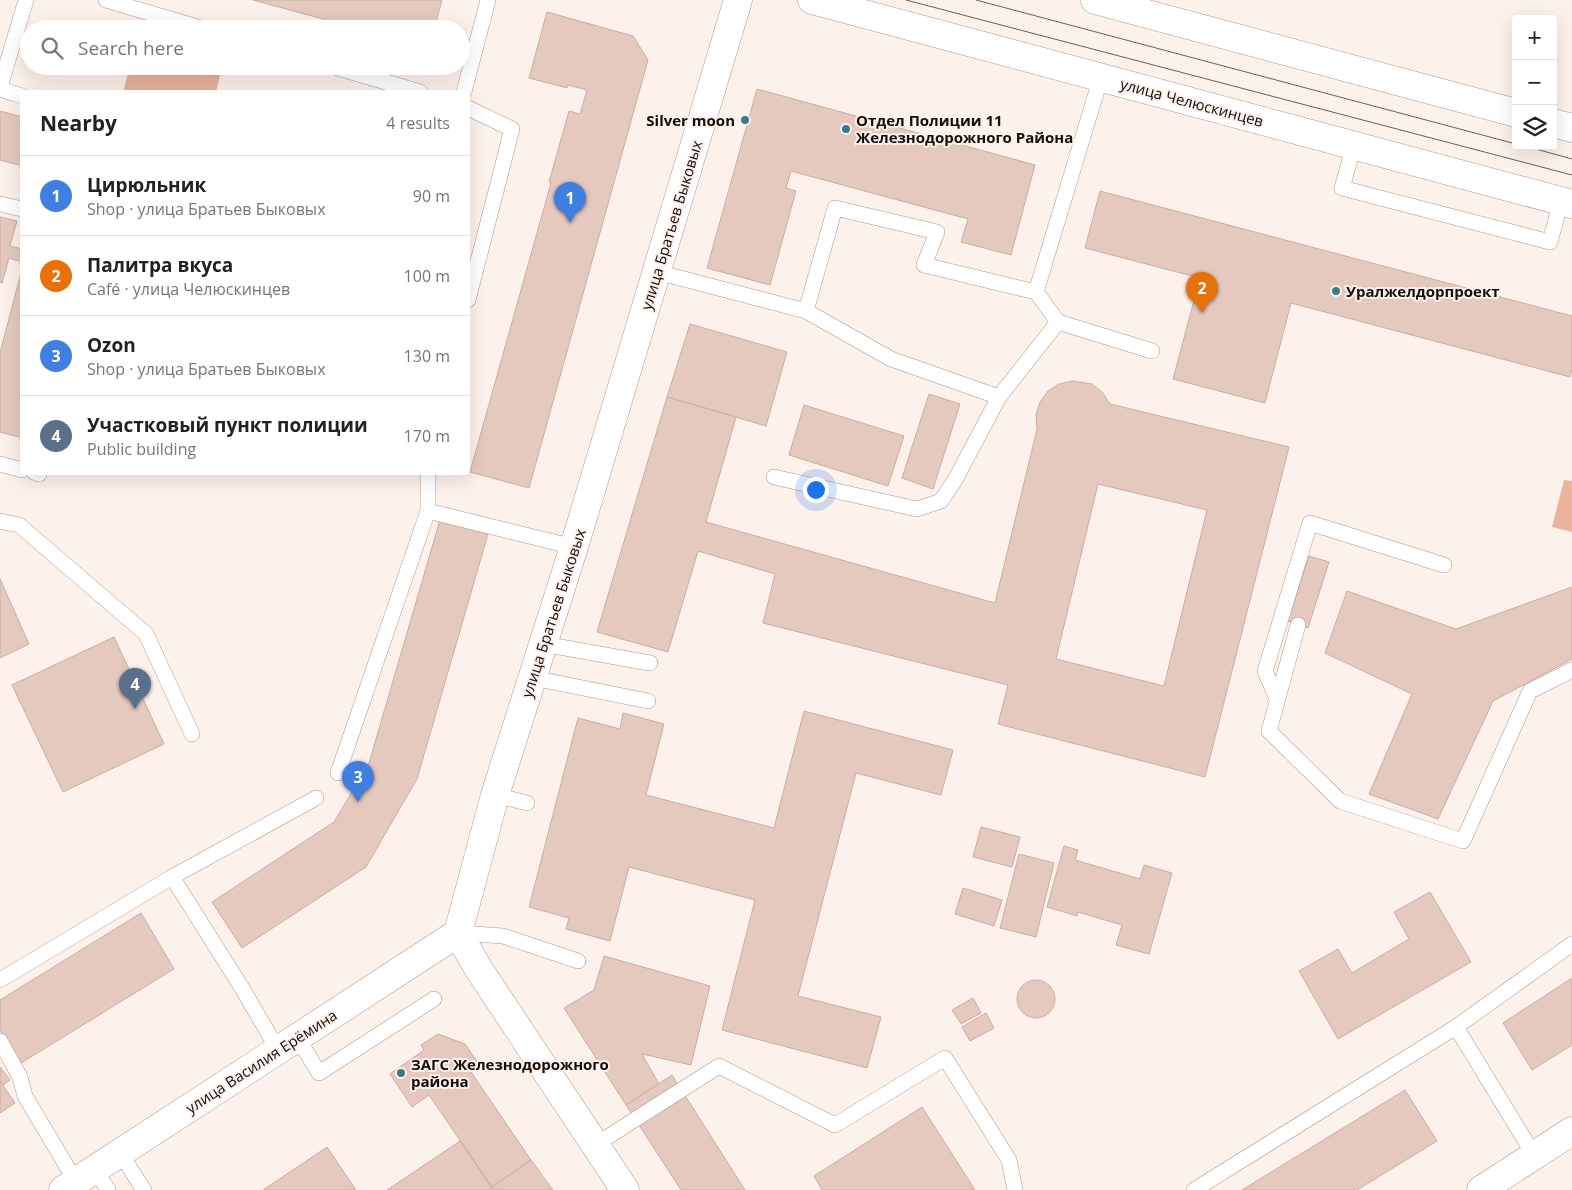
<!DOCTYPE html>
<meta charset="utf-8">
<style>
body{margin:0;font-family:"Open Sans",sans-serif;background:#f6f6f6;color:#222}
.controls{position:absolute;right:15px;top:15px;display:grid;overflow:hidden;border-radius:5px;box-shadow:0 5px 20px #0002}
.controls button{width:45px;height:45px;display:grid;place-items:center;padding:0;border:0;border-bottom:1px solid #e0e0e0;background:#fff;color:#222;font:25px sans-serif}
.you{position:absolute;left:815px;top:489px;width:18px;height:18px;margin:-12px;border:4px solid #fff;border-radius:50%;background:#1a73e8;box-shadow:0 0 0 8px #1a73e833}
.badge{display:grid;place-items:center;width:32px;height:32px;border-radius:50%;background:#397a8c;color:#fff;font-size:16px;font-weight:700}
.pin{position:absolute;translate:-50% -41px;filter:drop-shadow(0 1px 2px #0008)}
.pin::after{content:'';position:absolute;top:26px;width:18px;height:15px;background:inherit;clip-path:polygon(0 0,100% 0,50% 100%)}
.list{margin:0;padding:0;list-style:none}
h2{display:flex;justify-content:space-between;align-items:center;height:65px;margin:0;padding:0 20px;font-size:21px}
h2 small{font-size:16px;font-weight:400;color:#767676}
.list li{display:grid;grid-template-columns:32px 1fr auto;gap:15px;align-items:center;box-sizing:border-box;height:80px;padding:0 20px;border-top:1px solid #e0e0e0}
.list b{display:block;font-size:19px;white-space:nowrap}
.list p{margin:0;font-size:16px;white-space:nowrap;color:#767676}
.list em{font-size:16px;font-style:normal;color:#767676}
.icon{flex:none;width:28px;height:28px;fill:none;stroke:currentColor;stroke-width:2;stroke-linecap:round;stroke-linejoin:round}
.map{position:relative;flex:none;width:1572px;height:1190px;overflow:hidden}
.search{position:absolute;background:#fff;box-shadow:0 5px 20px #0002;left:20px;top:20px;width:450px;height:55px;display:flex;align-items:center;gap:12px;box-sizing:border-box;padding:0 18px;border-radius:28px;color:#767676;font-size:19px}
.panel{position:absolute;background:#fff;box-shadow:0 5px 20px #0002;left:20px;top:90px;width:450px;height:385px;border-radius:5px}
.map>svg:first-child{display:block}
.green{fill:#eab39c}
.building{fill:#e5c9be;stroke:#c8ada2;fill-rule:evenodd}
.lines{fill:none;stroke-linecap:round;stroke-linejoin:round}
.lane-casing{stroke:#af958a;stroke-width:16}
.street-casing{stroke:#af958a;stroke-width:29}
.secondary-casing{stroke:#af958a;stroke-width:29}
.primary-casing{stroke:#af958a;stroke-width:29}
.lane{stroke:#fff;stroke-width:15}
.street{stroke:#fff;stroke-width:28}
.secondary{stroke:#fff;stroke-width:28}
.primary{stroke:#fff;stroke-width:28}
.tram{stroke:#695f5a;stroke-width:1}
.poi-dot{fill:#397a8c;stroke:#fdf1ec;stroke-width:2}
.labels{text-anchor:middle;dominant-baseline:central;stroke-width:4;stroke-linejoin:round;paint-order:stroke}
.street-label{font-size:15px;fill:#150c08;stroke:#fdf1ec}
.poi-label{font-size:15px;font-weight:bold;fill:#150c08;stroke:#fdf1ec;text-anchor:start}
</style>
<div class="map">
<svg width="1572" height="1190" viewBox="0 0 1572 1190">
<rect width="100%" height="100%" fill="#fdf1ec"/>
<!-- green -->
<g class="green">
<polygon points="130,66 187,66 220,75 216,92 123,92"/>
<polygon points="1564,480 1572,481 1572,532 1552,527"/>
</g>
<!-- building -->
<g class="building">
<polygon points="253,0 442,0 434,29 360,29"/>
<polygon points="547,12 633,36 648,60 529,488 470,472 551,183 549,182 569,111 580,114 587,90 568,85 567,88 529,78"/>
<polygon points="757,89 1035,165 1011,255 961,242 968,219 791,171 786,188 796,191 770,285 707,268"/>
<polygon points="0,111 22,117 22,166 0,160"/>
<polygon points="1100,191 1572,316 1572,369 1570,377 1291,303 1265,403 1173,379 1200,278 1085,248"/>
<polygon points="0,217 17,221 10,246 22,249 22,262 9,258 2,283 0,282"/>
<polygon points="22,269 22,438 0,432 0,353"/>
<polygon points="690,324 787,352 766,426 667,397"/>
<path d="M1072 381 1092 384 1102 392 1110 404 1289 447 1205 777 998 724 1008 685 763 623 775 574 698 551 668 652 597 632 667 397 736 417 706 522 995 603 1037 429 1036 415 1040 402 1048 391 1059 384ZM1098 484 1207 510 1164 686 1056 659Z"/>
<polygon points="929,394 960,404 933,489 902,478"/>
<polygon points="804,405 904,436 888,486 789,455"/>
<polygon points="440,520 488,534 417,779 366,867 242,948 212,902 334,822 369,763"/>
<polygon points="1309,556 1329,562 1308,628 1288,621"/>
<polygon points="0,579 29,644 0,658"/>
<polygon points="1572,587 1572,659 1493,701 1438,819 1369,794 1412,694 1325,653 1347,591 1456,629"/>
<polygon points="114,637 164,744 63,792 12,685"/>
<polygon points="804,711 953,750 941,795 856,773 798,996 881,1017 867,1068 722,1030 755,900 629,867 610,941 566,929 569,918 529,907 578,718 620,729 623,713 664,724 646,795 774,828"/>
<polygon points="981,827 1020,837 1012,867 973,857"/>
<polygon points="1064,846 1078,850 1075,860 1140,879 1144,865 1172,873 1149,954 1116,945 1122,925 1078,912 1077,916 1047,907"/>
<polygon points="1019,854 1054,863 1036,937 1000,928"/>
<polygon points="963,888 1002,900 994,926 955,914"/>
<polygon points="1430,892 1471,962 1338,1039 1299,971 1338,949 1352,973 1409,939 1394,912"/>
<polygon points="141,913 174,969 21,1063 0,1030 0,1000"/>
<polygon points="604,956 710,986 691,1065 642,1054 659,1084 626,1105 564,1008 594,990"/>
<polygon points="1572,978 1572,1045 1532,1070 1503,1023"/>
<circle cx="1036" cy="999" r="19"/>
<polygon points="973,998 981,1013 961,1024 952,1010"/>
<polygon points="986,1013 994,1028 970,1041 962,1027"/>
<polygon points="438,1034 465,1044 480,1066 471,1072 531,1160 492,1187 429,1095 412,1107 390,1074 424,1050 421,1045"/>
<polygon points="0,1067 10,1080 3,1085 0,1081"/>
<polygon points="672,1075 745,1190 681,1190 626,1105"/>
<polygon points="0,1081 15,1103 0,1113"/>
<polygon points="1405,1090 1437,1141 1357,1190 1242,1190"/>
<polygon points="922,1107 975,1190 822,1190 814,1176"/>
<polygon points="460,1141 493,1190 387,1190"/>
<polygon points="327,1147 356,1190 263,1190"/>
<polygon points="531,1160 553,1190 493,1190 492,1187"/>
</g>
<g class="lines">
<!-- lane casing -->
<g class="lane-casing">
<g id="lane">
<polyline points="106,0 204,29"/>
<polyline points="331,66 420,92"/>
<polyline points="0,87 26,0"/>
<polyline points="0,89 22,96"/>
<polyline points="464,92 488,0"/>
<polyline points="468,108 512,129 468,300"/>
<polyline points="1354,145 1342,188 1550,242 1561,201"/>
<polyline points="0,204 22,209"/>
<polyline points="657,272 806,311 891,359 999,397"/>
<polyline points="1036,292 1058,322"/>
<polyline points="806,311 835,208 937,232 924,265 1036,292 1101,77"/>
<polyline points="0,464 22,470"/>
<polyline points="34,472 39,474"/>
<polyline points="774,477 917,509 941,501 955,480 999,397 1058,322 1152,351"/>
<polyline points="428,511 574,547"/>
<polyline points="0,521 19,525 146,634 192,734"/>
<polyline points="1298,625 1269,731 1340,801 1463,841 1530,691 1572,670"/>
<polyline points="543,644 650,663"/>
<polyline points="533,678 648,701"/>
<polyline points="1277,699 1265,671 1310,523 1444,565"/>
<polyline points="338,773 428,511 428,472"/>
<polyline points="495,795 527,803"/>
<polyline points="172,877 316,798"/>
<polyline points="458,933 503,936 578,961"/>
<polyline points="0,980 172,877 242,988 278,1050"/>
<polyline points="1456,1027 1534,1155"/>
<polyline points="297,1037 319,1073 434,999"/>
<polyline points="0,1041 20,1077 25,1096 76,1182"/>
<polyline points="595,1145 719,1066 835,1125 945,1058 1009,1160 1015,1190"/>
<polyline points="120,1153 144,1190"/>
<polyline points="95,1169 108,1190"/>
<polyline points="1194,1190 1456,1027 1572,944"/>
</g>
</g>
<!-- street casing -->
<g class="street-casing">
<g id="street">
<polyline points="458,933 478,968 625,1190"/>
<polyline points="1481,1190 1572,1131"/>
</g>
</g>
<!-- secondary casing -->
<g class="secondary-casing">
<polyline id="secondary" points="63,1190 458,933 495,795 574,547 738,0"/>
</g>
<!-- primary casing -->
<g class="primary-casing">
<g id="primary">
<polyline points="812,0 1572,204"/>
<polyline points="1095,0 1516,113"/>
<polyline points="1553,123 1572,128"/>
</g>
</g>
<!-- lane -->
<use href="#lane" class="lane"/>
<!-- street -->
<use href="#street" class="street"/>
<!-- secondary -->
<use href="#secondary" class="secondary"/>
<!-- primary -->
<use href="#primary" class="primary"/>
<!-- tram -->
<g class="tram">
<polyline points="906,0 1572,175"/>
<polyline points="976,0 1516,144"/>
<polyline points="1525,146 1572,159"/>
</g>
</g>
<!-- markers -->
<g class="poi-dot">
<circle cx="745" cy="120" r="5"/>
<circle cx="846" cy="129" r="5"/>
<circle cx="1336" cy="291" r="5"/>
<circle cx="401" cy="1073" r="5"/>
</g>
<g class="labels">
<!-- street labels -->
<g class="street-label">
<text transform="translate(1192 102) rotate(15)">улица Челюскинцев</text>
<text transform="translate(671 225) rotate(-73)">улица Братьев Быковых</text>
<text transform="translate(553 613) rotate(-72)">улица Братьев Быковых</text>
<text transform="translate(261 1061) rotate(-33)">улица Василия Ерёмина</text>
</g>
<!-- poi labels -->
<g class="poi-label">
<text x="735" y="120" text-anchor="end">Silver moon</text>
<text x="856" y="120">Отдел Полиции 11<tspan x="856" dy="17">Железнодорожного Района</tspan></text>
<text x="1346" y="291">Уралжелдорпроект</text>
<text x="411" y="1064">ЗАГС Железнодорожного<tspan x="411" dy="17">района</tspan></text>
</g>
</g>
</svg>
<div class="controls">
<button>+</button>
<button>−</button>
<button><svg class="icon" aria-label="layers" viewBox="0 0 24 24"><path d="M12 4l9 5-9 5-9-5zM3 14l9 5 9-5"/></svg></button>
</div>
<div class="you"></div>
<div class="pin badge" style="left:570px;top:223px;background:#3f7fe0">1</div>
<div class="pin badge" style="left:1202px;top:313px;background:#e8710a">2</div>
<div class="pin badge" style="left:358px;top:802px;background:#3f7fe0">3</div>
<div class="pin badge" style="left:135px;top:709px;background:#5c6f8a">4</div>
<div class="search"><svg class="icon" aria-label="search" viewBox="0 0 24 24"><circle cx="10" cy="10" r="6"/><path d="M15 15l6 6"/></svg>Search here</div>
<section class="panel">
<h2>Nearby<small>4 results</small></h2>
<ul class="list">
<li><span class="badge" style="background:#3f7fe0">1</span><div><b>Цирюльник</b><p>Shop · улица Братьев Быковых</p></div><em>90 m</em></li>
<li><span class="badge" style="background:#e8710a">2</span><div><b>Палитра вкуса</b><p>Café · улица Челюскинцев</p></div><em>100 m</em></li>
<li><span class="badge" style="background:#3f7fe0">3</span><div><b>Ozon</b><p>Shop · улица Братьев Быковых</p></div><em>130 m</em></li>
<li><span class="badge" style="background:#5c6f8a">4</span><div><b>Участковый пункт полиции</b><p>Public building</p></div><em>170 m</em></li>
</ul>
</section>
</div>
